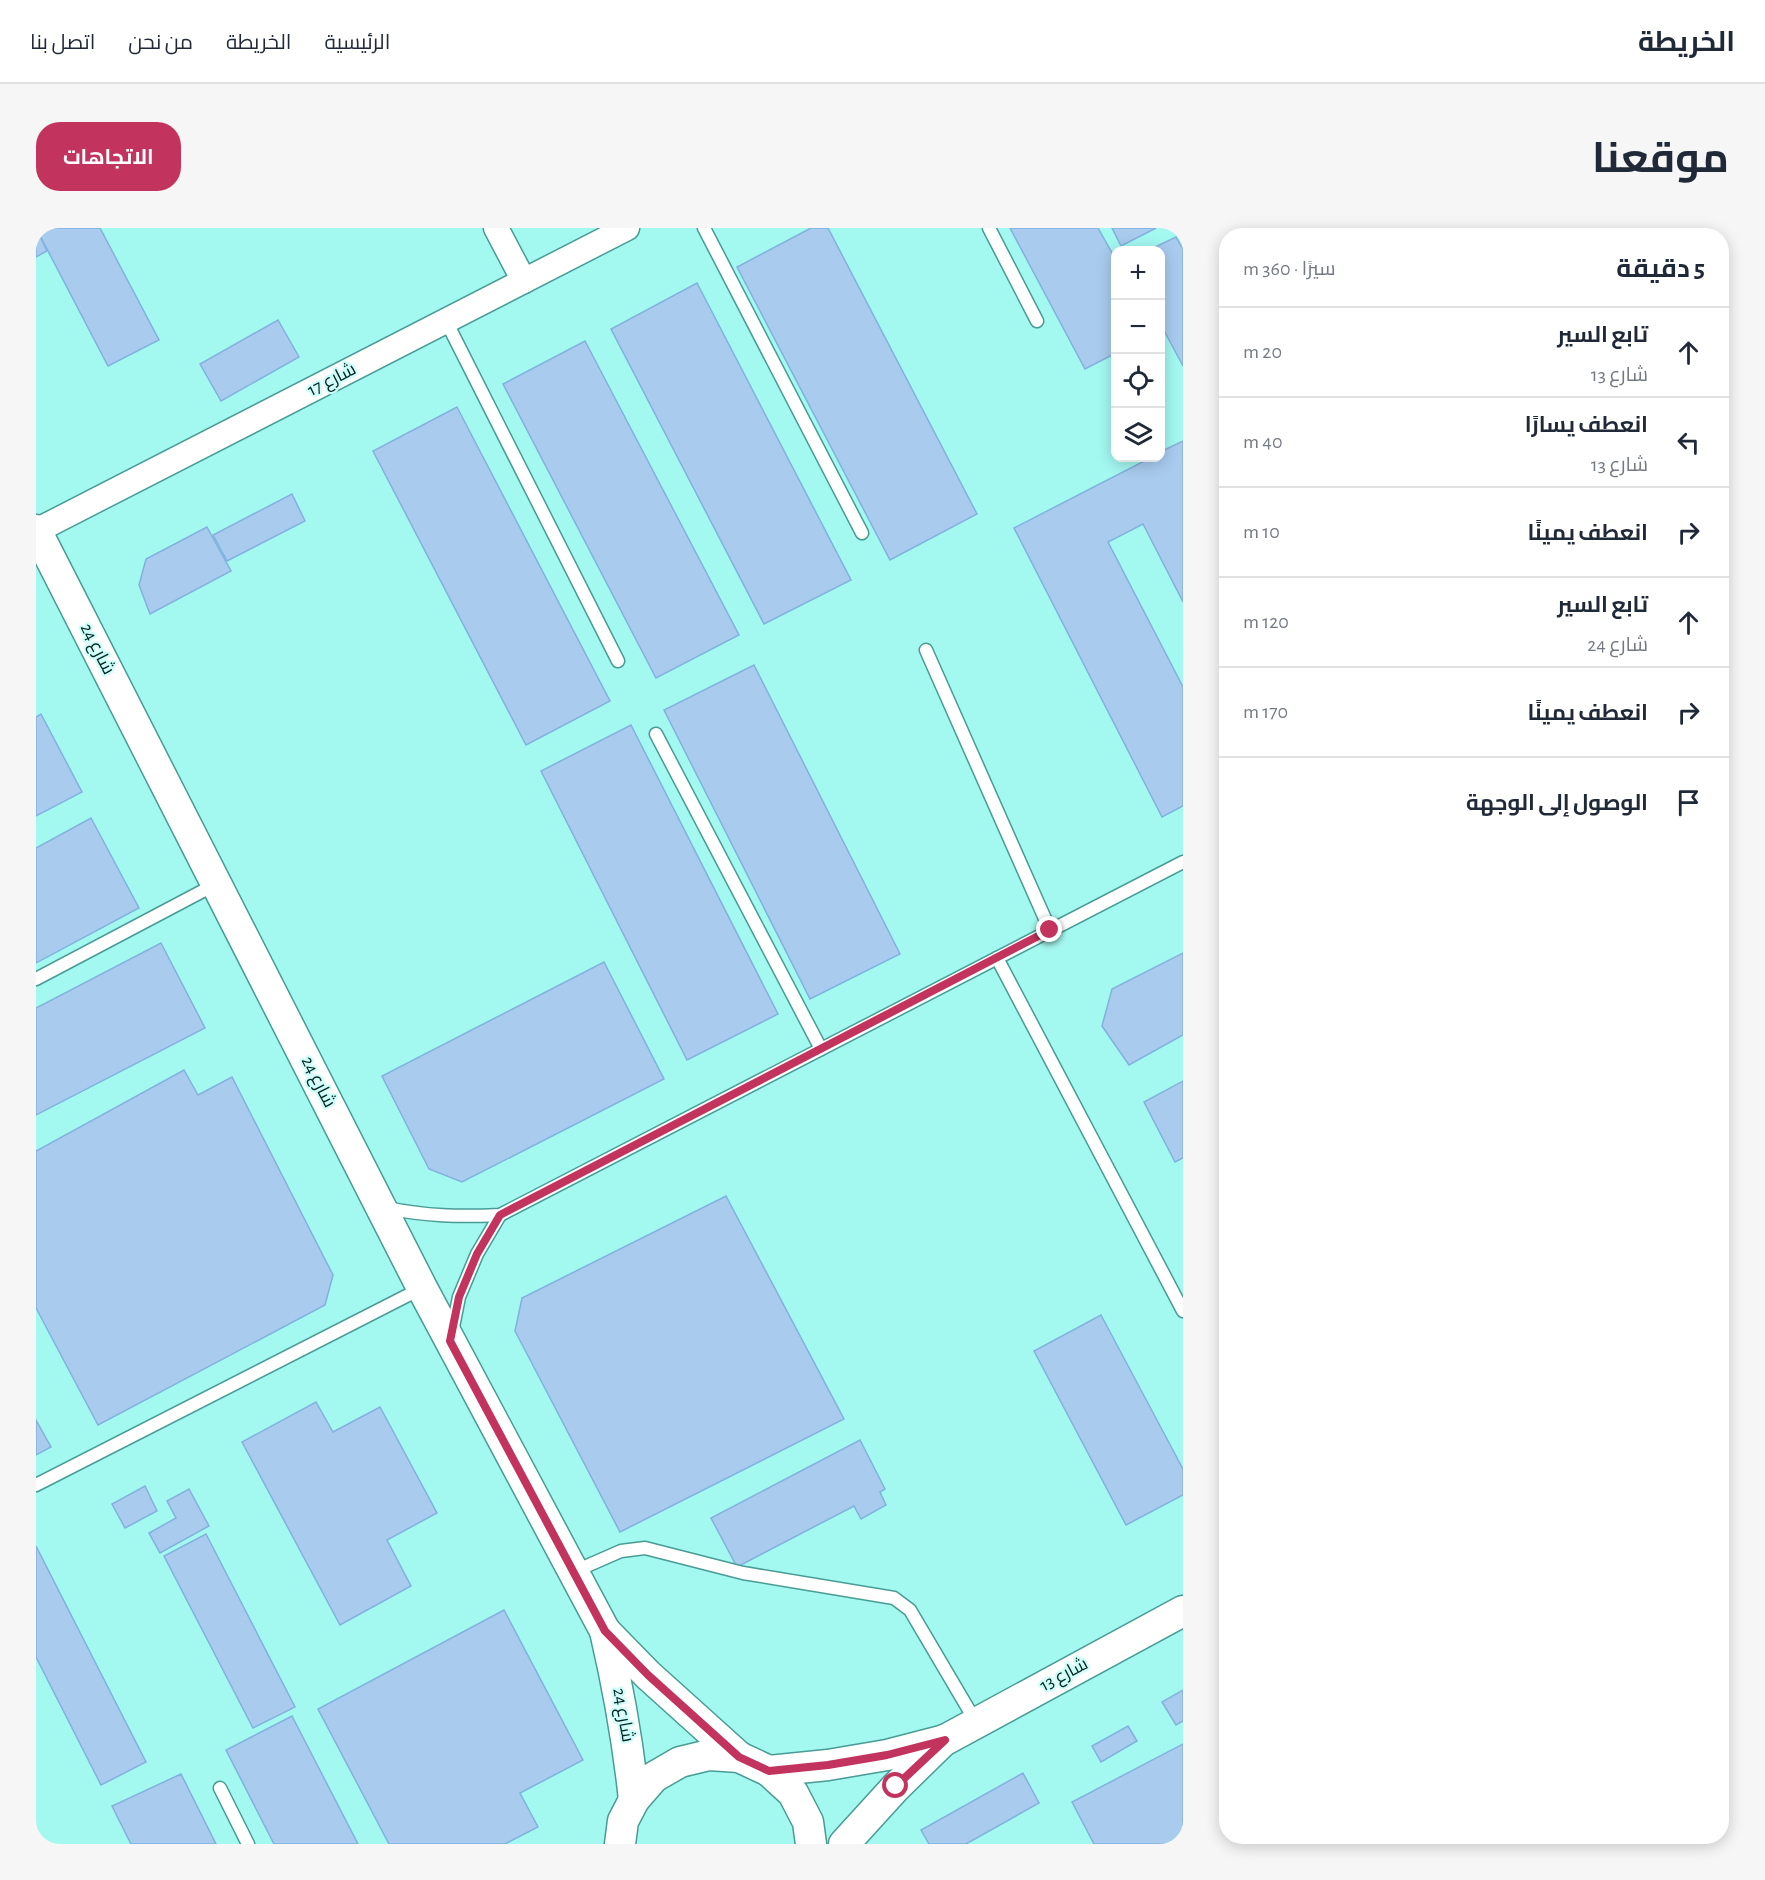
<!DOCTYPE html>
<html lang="ar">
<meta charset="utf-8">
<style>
body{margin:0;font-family:"Alegreya Sans",Cairo,sans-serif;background:#f6f6f7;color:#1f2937;direction:rtl}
.controls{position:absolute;right:18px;top:18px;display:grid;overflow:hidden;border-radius:12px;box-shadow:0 3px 15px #0003}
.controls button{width:54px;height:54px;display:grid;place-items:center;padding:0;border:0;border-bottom:2px solid #e0e1e3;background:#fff;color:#1f2937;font:30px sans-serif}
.stop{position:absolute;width:18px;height:18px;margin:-14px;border:4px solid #c2335d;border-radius:50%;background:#fff}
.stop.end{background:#c2335d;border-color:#fff;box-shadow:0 2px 6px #0008}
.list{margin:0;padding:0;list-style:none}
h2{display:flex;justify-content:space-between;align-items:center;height:78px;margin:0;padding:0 24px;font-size:26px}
h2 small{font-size:20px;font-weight:400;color:#747a83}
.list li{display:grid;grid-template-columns:39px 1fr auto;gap:18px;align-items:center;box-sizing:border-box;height:90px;padding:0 24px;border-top:2px solid #e0e1e3}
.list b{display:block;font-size:22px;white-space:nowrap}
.list p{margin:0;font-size:20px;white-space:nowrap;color:#747a83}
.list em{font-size:20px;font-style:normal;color:#747a83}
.icon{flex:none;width:33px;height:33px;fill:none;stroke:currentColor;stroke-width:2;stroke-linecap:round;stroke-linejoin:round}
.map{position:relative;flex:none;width:1147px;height:1616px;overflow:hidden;direction:ltr;border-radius:24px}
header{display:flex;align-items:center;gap:36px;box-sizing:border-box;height:84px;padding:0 30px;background:#fff;border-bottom:2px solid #e0e1e3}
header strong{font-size:28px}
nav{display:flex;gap:33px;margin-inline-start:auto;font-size:21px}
.intro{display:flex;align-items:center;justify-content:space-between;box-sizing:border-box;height:144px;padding:0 36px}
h1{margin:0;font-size:42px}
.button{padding:15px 27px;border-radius:24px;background:#c2335d;color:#fff;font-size:21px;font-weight:700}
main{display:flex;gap:36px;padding:0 36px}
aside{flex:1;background:#fff;border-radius:24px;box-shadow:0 3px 15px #0003}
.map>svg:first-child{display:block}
.building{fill:#a8cbee;stroke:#82b1de;stroke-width:1.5}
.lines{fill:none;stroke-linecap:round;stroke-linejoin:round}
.service-casing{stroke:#479c95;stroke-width:15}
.minor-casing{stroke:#479c95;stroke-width:27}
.tertiary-casing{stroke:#479c95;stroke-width:33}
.service{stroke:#fff;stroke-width:12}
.minor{stroke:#fff;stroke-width:24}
.tertiary{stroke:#fff;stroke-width:30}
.route{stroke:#c2335d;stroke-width:8}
.labels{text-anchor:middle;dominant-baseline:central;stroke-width:4.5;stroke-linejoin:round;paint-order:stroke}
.street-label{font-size:18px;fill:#00221f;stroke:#cefef9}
</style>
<header>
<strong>الخريطة</strong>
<nav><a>الرئيسية</a><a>الخريطة</a><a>من نحن</a><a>اتصل بنا</a></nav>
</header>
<div class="intro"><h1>موقعنا</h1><a class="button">الاتجاهات</a></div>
<main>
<aside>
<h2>5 دقيقة<small>سيرًا · 360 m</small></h2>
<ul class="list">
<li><svg class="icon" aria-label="ahead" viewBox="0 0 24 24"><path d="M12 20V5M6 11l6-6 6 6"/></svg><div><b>تابع السير</b><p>شارع 13</p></div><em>20 m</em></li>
<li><svg class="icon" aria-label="left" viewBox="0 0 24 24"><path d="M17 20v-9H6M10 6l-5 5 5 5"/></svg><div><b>انعطف يسارًا</b><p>شارع 13</p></div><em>40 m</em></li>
<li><svg class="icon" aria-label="right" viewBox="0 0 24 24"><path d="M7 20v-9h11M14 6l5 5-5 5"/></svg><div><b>انعطف يمينًا</b></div><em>10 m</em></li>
<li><svg class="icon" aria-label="ahead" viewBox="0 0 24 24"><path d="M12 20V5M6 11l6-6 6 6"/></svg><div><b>تابع السير</b><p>شارع 24</p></div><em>120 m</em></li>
<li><svg class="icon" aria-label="right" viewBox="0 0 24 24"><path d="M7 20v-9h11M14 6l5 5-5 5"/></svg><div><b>انعطف يمينًا</b></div><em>170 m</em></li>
<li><svg class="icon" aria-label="arrive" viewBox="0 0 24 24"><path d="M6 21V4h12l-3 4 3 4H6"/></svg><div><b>الوصول إلى الوجهة</b></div></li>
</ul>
</aside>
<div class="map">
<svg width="1147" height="1616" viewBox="0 0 1147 1616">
<rect width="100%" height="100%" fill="#a3f8f0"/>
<!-- building -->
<g class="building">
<polygon points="0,0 64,0 123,112 72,138"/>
<polygon points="775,0 792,0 941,286 854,332 701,39"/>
<polygon points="974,0 1062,0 1080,32 1080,125 1049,141"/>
<polygon points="1076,0 1120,0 1085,18"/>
<polygon points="2,4 11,23 0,29 0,5"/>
<polygon points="1140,9 1147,21 1147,138 1124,95 1124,22 1113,22"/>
<polygon points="661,55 815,352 728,396 575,101"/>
<polygon points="242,92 263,129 185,173 164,136"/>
<polygon points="549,113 703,407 620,450 467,156"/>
<polygon points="421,179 574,473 490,517 337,223"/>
<polygon points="1147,213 1147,374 1107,296 1072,314 1147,459 1147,578 1126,589 978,300 1114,230 1124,230 1124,224"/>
<polygon points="256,266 269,293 191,333 177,307"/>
<polygon points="171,299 195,343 114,386 103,357 110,331"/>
<polygon points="718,437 864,726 774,771 628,482"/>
<polygon points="5,486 46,564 0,588 0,489"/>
<polygon points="595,497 742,786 651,832 505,543"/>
<polygon points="55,590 103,680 0,735 0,620"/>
<polygon points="125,715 169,800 0,887 0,780"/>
<polygon points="1147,725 1147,807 1093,837 1066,798 1076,761"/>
<polygon points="568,734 628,851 426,954 393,941 346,848"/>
<polygon points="148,842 162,867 196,849 297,1047 289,1077 62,1197 0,1080 0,923"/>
<polygon points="1147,853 1147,930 1139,934 1108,874"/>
<polygon points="690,968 808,1191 584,1304 479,1103 486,1070"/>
<polygon points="1065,1087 1147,1241 1147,1267 1090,1297 998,1123"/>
<polygon points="280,1174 297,1204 344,1179 401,1285 351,1312 375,1358 304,1397 206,1214"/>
<polygon points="0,1192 15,1219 0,1227"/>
<polygon points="824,1212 849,1261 844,1264 850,1277 825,1291 818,1278 701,1339 675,1290"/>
<polygon points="109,1258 121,1283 89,1300 76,1276"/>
<polygon points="153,1261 173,1298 124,1325 113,1305 140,1290 131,1273"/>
<polygon points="170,1306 259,1479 217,1500 128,1328"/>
<polygon points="0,1318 110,1534 65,1557 0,1429"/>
<polygon points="468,1382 547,1532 484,1565 502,1599 469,1616 353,1616 282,1481"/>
<polygon points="1147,1462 1147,1493 1140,1497 1126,1474"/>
<polygon points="256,1488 322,1616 238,1616 190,1522"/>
<polygon points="1092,1498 1101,1513 1065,1534 1056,1518"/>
<polygon points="1147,1516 1147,1616 1058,1616 1036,1574"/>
<polygon points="987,1545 1003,1575 930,1616 893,1616 885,1602"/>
<polygon points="145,1546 180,1616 95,1616 76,1578"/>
</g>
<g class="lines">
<!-- service casing -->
<g class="service-casing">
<g id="service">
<polyline points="668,0 826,305"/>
<polyline points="953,0 1001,93"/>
<polyline points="410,93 582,433"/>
<polyline points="890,422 1014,702"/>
<polyline points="620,506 785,821"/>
<polyline points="961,730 1147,1083"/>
<polyline points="0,751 180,656"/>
<path d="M350 980C391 988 422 989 464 987L1147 634"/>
<polyline points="416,1104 423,1069 441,1026 464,987"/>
<polyline points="0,1257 386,1060"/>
<polyline points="537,1344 585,1323 609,1320 707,1345 858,1370 874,1382 940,1494"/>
<polyline points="184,1560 212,1616"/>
</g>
</g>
<!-- minor casing -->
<g class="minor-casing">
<g id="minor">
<polyline points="460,0 488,53"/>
<polyline points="0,303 591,0"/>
</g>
</g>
<!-- tertiary casing -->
<g class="tertiary-casing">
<g id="tertiary">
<path d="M0 302 386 1060 569 1403C582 1459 592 1514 598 1572"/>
<polyline points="569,1403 612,1447 703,1529"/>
<polyline points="733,1543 792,1537 851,1527 909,1512 1147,1383"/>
<polyline points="584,1616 587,1593 598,1572 618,1549 644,1534 673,1527 703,1529 733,1543 757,1565 772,1594 775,1616"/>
<polyline points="808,1616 860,1559 908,1512"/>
</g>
</g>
<!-- service -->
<use href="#service" class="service"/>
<!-- minor -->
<use href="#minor" class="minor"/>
<!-- tertiary -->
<use href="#tertiary" class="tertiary"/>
</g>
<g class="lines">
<!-- route -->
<polyline class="route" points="860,1558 909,1512 851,1527 792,1537 733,1543 703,1529 612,1447 569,1403 414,1113 423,1069 441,1026 464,987 1014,702"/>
</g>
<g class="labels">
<!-- street labels -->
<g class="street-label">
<text transform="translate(296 152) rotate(-27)">شارع 17</text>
<text transform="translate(61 421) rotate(63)">شارع 24</text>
<text transform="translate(282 854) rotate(63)">شارع 24</text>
<text transform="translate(1028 1447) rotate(-28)">شارع 13</text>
<text transform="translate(587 1487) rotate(80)">شارع 24</text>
</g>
</g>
</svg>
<div class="controls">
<button>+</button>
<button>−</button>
<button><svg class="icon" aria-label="locate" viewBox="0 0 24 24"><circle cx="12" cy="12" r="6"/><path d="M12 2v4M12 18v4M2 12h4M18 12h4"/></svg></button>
<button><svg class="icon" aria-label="layers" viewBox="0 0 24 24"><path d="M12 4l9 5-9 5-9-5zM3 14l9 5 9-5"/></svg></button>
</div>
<div class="stop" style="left:860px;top:1558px"></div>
<div class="stop end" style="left:1014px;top:702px"></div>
</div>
</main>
